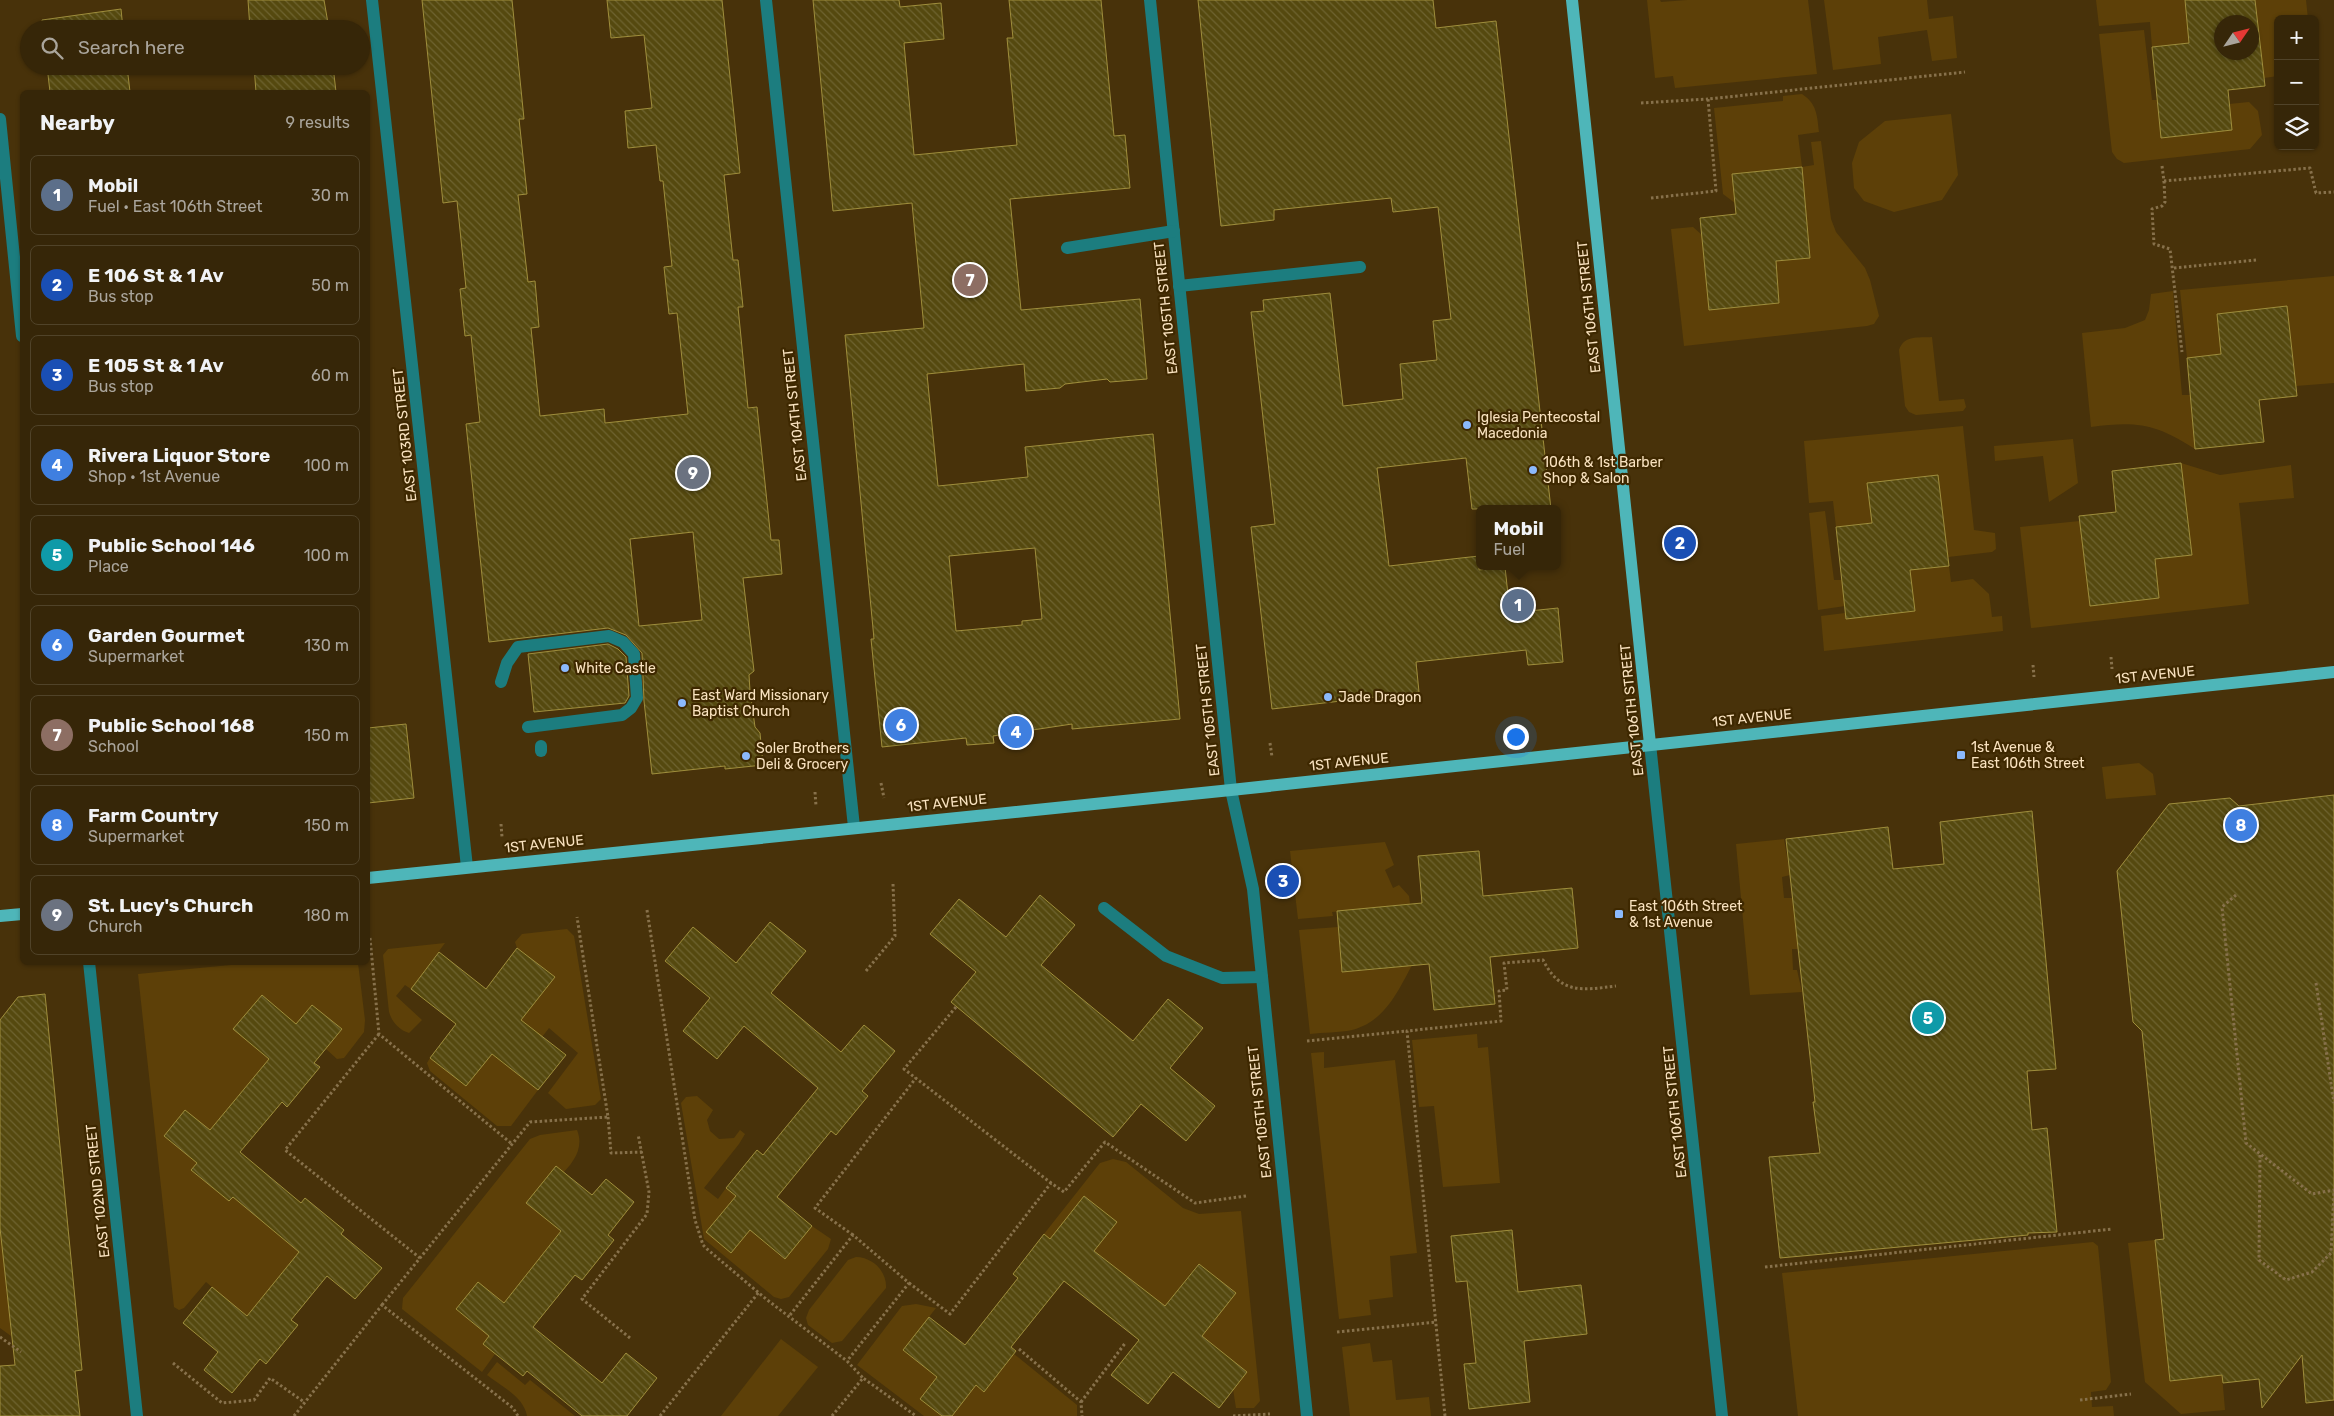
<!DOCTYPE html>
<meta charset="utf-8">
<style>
body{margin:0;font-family:Rubik,sans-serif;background:#413216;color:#f1f3f6}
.controls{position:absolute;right:15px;top:15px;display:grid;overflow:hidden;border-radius:8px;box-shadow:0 1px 4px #0004}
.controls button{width:45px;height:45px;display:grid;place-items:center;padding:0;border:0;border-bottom:1px solid #504329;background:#362608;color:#f1f3f6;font:25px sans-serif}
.compass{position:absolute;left:2214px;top:15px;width:45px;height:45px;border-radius:50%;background:#362608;box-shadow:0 1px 4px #0004;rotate:55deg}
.you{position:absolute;left:1515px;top:736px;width:18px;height:18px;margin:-12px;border:4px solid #fff;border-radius:50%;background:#1a73e8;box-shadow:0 0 0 8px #1a73e833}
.badge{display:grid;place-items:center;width:32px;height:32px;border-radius:50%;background:#8bb9fc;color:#fff;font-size:16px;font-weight:700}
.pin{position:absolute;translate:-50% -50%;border:2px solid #fff;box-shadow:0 1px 5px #0006}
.popup{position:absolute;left:1476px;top:505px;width:85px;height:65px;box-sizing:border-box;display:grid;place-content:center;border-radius:8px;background:#362608;filter:drop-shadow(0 1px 4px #0005);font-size:16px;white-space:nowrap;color:#aaa59c}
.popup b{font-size:19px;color:#f1f3f6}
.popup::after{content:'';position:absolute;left:50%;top:100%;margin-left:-10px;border:10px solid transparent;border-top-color:#362608}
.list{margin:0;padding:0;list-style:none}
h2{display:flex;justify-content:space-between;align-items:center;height:65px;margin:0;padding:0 20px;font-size:21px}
h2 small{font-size:16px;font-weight:400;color:#aaa59c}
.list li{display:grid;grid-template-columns:32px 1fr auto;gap:15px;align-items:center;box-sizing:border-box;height:80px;margin:0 10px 10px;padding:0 10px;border:1px solid #504329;border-radius:8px}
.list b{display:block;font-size:19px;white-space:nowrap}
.list p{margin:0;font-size:16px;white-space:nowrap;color:#aaa59c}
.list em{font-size:16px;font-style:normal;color:#aaa59c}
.icon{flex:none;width:28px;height:28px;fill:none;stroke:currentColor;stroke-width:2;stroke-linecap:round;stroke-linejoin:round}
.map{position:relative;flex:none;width:2334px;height:1416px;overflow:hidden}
.search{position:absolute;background:#362608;box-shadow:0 1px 4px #0004;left:20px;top:20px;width:350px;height:55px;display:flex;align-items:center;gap:12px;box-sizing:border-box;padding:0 18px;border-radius:28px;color:#aaa59c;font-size:19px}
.panel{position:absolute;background:#362608;box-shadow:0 1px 4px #0004;left:20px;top:90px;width:350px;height:875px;border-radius:8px}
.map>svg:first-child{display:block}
.green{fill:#5d4008}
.building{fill:url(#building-back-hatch);stroke:#9f8e3c;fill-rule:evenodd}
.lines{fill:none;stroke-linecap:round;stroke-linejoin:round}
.path{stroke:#87714b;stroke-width:3;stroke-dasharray:2.5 2.5;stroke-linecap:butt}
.minor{stroke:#1c7d7f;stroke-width:12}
.major{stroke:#4eb6b9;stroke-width:12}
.poi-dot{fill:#8bb9fc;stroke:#3e2800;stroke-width:2}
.labels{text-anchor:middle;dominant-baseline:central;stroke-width:4.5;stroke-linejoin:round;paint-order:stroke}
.street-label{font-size:14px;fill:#f9e2bf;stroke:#3e2800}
.poi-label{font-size:14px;fill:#f9e2bf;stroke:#3e2800;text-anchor:start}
</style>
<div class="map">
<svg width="2334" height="1416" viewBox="0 0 2334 1416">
<defs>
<pattern id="building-back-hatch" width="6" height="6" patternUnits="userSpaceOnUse" patternTransform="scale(1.25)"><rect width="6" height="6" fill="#55490f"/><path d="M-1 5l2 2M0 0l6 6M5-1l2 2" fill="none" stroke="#6e6330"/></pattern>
</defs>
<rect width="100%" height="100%" fill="#48320a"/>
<!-- green -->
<g class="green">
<polygon points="1647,0 1660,0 1661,2 1687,0 1808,0 1817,74 1675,88 1673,76 1655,78"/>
<polygon points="1824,0 1927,0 1929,19 1953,16 1957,58 1932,61 1927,30 1878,37 1881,64 1833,70"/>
<polygon points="2096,0 2196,0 2185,1 2189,43 2152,47 2150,22 2099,26"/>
<polygon points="2255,0 2306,0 2308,19 2278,19 2278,76 2264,78"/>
<polygon points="2144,30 2152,100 2157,100 2162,138 2231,130 2229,104 2249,102 2258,111 2262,135 2250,149 2124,163 2117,159 2112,152 2099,34"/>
<path d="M1802 94C1817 104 1817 115 1819 132L1798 135 1802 167 1814 165 1811 142 1821 141 1831 219 1836 232 1865 268 1870 280 1879 316 1874 324 1867 326 1684 346 1671 229 1693 227 1702 235 1709 309 1779 303 1776 261 1810 257 1802 167 1732 174 1735 203 1723 194 1714 108 1783 101V96Z"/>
<polygon points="1951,114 1958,175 1942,200 1894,212 1864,201 1854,188 1852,163 1859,142 1885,121"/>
<polygon points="2334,276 2334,383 2296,386 2287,306 2217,314 2221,354 2187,358 2180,290"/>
<path d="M2173 291 2182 395H2190L2195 449C2156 424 2137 421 2091 427L2082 333 2125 328 2145 320 2149 310 2151 294Z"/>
<path d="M1932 337 1939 401 1964 399 1966 407 1963 411 1916 415 1909 412 1905 406 1899 350C1904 335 1918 338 1932 337Z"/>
<polygon points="1963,426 1974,530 1995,533 1996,549 1992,552 1948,557 1938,475 1867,483 1872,523 1836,527 1833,501 1809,503 1804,441"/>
<polygon points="2073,439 2078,483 2049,502 2043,456 1995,461 1994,446"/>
<polygon points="2181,463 2220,475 2291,465 2294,498 2239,503 2249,604 2031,628 2020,527 2080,521 2090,606 2159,598 2155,559 2192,555"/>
<polygon points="1825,511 1834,580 1842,580 1845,606 1818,610 1809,513"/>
<polygon points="1949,566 1951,582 1973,579 1989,594 1992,617 2002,616 2003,631 1824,651 1821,616 1845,613 1846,618 1915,611 1910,570"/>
<polygon points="2139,763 2153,774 2156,795 2106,799 2102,767"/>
<polygon points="1784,839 1790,875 1782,877 1784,898 1792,898 1798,949 1792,949 1793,970 1797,970 1802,992 1750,995 1736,844"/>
<polygon points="1385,842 1394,865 1385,870 1393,888 1399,885 1409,896 1411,911 1377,908 1332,912 1333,916 1298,919 1290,851"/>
<path d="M1338 927 1342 972 1384 969 1383 958 1417 956C1401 984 1388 1021 1352 1030 1339 1033 1323 1032 1310 1034L1299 930Z"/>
<polygon points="567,929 574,936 601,1099 595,1105 566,1109 548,1093 578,1053 549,1028 542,1037 521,1020 555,977 517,948 515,942 522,934"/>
<path d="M445 943 411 989 405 985 396 996 422 1020 409 1033C399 1030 392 1022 389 1012L383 955 388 949Z"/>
<polygon points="251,963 358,963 365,1020 364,1032 344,1058 337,1059 326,1049 342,1029 312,1005 296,1024 262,995 234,1029 269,1059 210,1130 185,1110 164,1136 197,1163 192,1171 229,1201 233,1197 299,1252 247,1316 206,1282 184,1308 179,1310 174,1307 138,974"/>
<polygon points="1477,1034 1478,1048 1488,1047 1500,1183 1443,1187 1434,1106 1419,1107 1412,1040"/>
<polygon points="1324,1052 1324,1068 1395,1060 1417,1253 1390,1256 1393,1297 1369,1300 1371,1315 1339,1319 1311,1053"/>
<polygon points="492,1054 538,1090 511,1126 497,1126 430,1071 427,1063 430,1058 466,1086"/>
<polygon points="697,1096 713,1110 707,1120 710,1131 719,1139 734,1138 740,1130 745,1134 739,1144 704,1188 718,1199 726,1188 736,1196 706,1232 731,1253 750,1230 784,1259 812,1226 831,1239 828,1249 789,1297 781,1299 774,1297 704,1239 681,1103 686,1097"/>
<path d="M577 1130C590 1161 547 1186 526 1203L561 1231 504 1303 478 1283 456 1309 489 1336 483 1344 495 1354 482 1372 402 1309 403 1298 530 1139 540 1135Z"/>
<polygon points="1113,1159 1126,1162 1183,1208 1199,1214 1241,1211 1260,1401 1254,1408 1236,1408 1233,1389 1247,1372 1202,1336 1235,1293 1198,1264 1165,1306 1094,1251 1117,1222 1084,1196 1050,1239 1044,1234 1100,1163"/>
<polygon points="0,1224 7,1297 14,1304 16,1320 10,1321 11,1336 0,1328"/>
<polygon points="2155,1240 2170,1380 2222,1375 2225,1410 2181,1414 2145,1382 2128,1243"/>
<polygon points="2093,1242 2098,1246 2111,1382 2106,1390 2091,1392 2092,1407 2113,1406 2114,1416 1798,1416 1782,1273"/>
<path d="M856 1257C872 1257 887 1271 886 1288L842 1341 832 1343 808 1325 806 1318 809 1310 848 1260Z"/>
<polygon points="916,1304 936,1308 903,1350 937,1377 920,1399 942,1416 924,1416 857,1365 902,1306"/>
<polygon points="781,1339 818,1367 778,1416 721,1416"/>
<polygon points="1370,1343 1373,1362 1392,1360 1396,1400 1429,1397 1431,1416 1350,1416 1342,1347"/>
<polygon points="1014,1354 1077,1405 1077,1416 952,1416 976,1385 984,1392"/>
<path d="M497 1362 525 1385 530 1380 575 1416H527C524 1397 501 1386 487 1375Z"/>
</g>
<!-- building -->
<g class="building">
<polygon points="248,0 324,0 329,29 250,29"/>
<path d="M422 0H512L524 119H519L527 194 518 195 528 282 535 281 539 327 531 328 540 416 604 409 605 423 688 414 677 313 669 314 664 267 672 266 663 181H660L656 145 628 148 625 111 652 108 644 35 611 38 607 0H722L740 173 724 175 733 260H738L743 307H738L748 408 757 407 771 540H779L782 574 743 578 754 671 749 675 750 691 755 727 760 733 763 765 725 769V766L652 774 644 701 642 653 626 635 608 628 489 642 466 424 480 422 471 335 465 336 460 289 466 288 457 201 443 203ZM693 532 702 620 639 626 630 539Z"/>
<path d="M813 0H899L900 7 941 3 944 39 904 43 914 155 1017 145 1007 38H1013L1009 0H1101L1114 136 1125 135 1130 188 1010 199 1021 310 1140 299 1147 379 1110 382 1107 379 1065 384 1060 388 1026 391 1024 364 927 374 938 486 1028 477 1025 447 1153 434 1180 719 1072 729V724L993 736 994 743 967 745 966 738 882 747 871 639H874L845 335 924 328 912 203 833 211ZM1035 548 1042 619 1022 621V625L956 631 949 556Z"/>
<polygon points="1198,0 1433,0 1436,28 1496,21 1551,509 1472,509 1466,458 1377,468 1389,566 1479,556 1479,570 1505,567 1510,613 1558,608 1563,662 1528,665 1526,650 1416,662 1419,692 1272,709 1251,527 1275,524 1251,312 1264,311 1263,300 1330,293 1343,406 1403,399 1400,364 1437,360 1433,321 1451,319 1438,207 1393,212 1391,198 1274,210 1274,220 1221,226"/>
<path d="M2185 0H2255L2265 86 2228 90 2232 130 2161 138 2152 47 2189 43ZM2222 22H2252V52H2222Z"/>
<polygon points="121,9 123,29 43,29 42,20"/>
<polygon points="47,66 127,66 130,92 50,92"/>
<polygon points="254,66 333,66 336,92 256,92"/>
<polygon points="1802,167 1810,258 1776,261 1779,303 1709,310 1700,218 1736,214 1732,174"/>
<polygon points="2287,306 2297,396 2259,400 2264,442 2195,449 2187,358 2221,354 2217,314"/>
<polygon points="2181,463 2192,555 2155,559 2159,598 2090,606 2079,516 2116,512 2112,471"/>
<polygon points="1938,475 1949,566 1910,570 1915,611 1846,619 1836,527 1872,523 1867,483"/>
<polygon points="608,644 618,649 626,657 629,696 625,703 534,712 528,654"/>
<polygon points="406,724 414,798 368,803 368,728"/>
<polygon points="2334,795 2334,1400 2306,1403 2302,1355 2262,1408 2259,1379 2223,1383 2222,1375 2170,1381 2155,1240 2164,1239 2142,1031 2133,1022 2117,871 2169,804 2230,798 2239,806"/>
<polygon points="2032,811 2056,1069 2027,1071 2032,1130 2047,1128 2057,1232 2028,1233 2028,1235 1986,1239 1780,1258 1769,1157 1820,1153 1813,1102 1815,1102 1786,839 1888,827 1893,869 1944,864 1940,822"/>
<polygon points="1479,851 1483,896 1572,888 1578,948 1490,957 1495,1004 1434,1010 1429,964 1342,972 1337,911 1422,903 1418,856"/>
<polygon points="1040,895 1075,925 1041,965 1133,1041 1168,999 1203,1028 1170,1068 1215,1106 1186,1141 1141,1104 1113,1137 951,1002 976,972 930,934 959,899 1006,937"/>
<polygon points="770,922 806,951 771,993 841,1052 864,1025 895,1051 862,1091 868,1096 836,1135 831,1131 777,1197 812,1226 785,1259 750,1230 731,1253 706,1232 736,1196 726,1188 757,1150 763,1155 818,1088 744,1026 717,1059 683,1031 710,998 665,961 693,927 736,963"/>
<polygon points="517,948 555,977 521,1020 566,1055 538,1090 492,1054 466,1086 430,1058 456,1024 411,989 439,952 486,989"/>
<polygon points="45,994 82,1370 75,1371 80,1416 0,1416 0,1366 15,1365 0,1228 0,1020 18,997"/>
<polygon points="262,995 296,1024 312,1005 342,1029 314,1063 320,1067 287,1107 282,1102 240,1152 301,1203 305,1198 344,1230 341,1234 382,1268 355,1299 327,1276 291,1320 298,1325 266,1364 260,1359 232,1393 204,1370 218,1352 183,1323 212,1287 247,1316 299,1252 233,1197 229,1201 191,1170 197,1163 164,1136 185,1110 210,1130 269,1059 233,1029"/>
<polygon points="556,1166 592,1195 606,1179 634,1202 608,1235 614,1240 582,1280 575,1275 533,1327 602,1383 626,1353 657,1378 627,1416 582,1416 527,1371 523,1376 483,1344 489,1336 456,1309 478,1282 504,1303 561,1231 526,1203"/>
<polygon points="1084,1196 1117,1222 1094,1251 1165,1306 1199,1264 1236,1293 1202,1336 1247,1372 1219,1408 1173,1372 1148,1404 1111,1375 1139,1340 1064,1281 1011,1347 1016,1351 984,1392 976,1385 952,1416 942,1416 920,1399 937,1377 903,1350 929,1317 965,1345 1018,1278 1013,1274 1044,1234 1050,1239"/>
<polygon points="1512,1230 1518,1292 1581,1285 1587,1334 1524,1341 1530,1402 1469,1409 1464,1364 1476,1363 1467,1281 1456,1282 1451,1236"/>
</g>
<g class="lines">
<!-- path -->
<g class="path">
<polyline points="1641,103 1708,99"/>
<polyline points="2162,166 2164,181 2310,168 2316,193 2334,192"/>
<polyline points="2164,181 2165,202 2162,206 2152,209 2154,244 2170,249 2182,352"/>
<polyline points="1651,198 1716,191 1708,99 1965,72"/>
<polyline points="2174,268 2256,260"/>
<polyline points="2111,657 2112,669"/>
<polyline points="2033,665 2034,677"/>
<polyline points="1270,743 1272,757"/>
<polyline points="881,783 884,798"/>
<polyline points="815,792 816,806"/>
<polyline points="501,824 502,837"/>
<polyline points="2236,895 2222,907 2246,1143 2312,1194 2334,1190"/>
<polyline points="647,910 695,1220 703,1245 707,1249 766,1299 847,1361 863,1378"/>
<polyline points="370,938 379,1034 512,1144"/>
<polyline points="866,971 895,936 893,884"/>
<polyline points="2316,983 2334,1103"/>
<polyline points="956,1007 904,1069 1051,1183"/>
<polyline points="379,1034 285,1150 420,1258"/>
<polyline points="1307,1041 1407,1031"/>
<polyline points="608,1117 611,1153 642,1152"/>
<polyline points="2260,1155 2259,1260 2286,1280 2312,1272 2331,1253 2334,1191"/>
<polyline points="853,1235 815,1208 916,1078"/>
<polyline points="1765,1267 2112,1229"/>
<polyline points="909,1283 950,1314 1051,1183 1064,1192 1105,1142 1195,1203 1246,1196"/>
<polyline points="382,1305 530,1122 608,1117 577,917"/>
<polyline points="790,1315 853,1235 909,1283 847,1361"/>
<polyline points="1337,1332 1436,1322"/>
<polyline points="0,1337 21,1352"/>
<polyline points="630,1338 582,1299 647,1214 649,1192 638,1134"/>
<polyline points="1019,1349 1081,1402 1082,1416"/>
<polyline points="173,1363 222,1403 254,1400 270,1378 304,1402"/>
<polyline points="2080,1400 2131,1394"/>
<polyline points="1081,1402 1126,1342"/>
<polyline points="294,1416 382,1305 513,1408 518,1416"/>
<polyline points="660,1416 759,1292"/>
<polyline points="832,1416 863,1378 916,1416"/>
<polyline points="1233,1416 1270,1414"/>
<path d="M1445 1416 1407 1031 1501 1021 1499 991 1507 990 1504 963 1543 960C1561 995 1582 990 1616 986"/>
</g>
<!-- minor -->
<g class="minor">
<polyline points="372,0 467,867"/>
<polyline points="766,0 854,827"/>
<polyline points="1150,0 1231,790 1253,889 1307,1416"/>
<polyline points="0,119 22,336"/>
<polyline points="1067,248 1174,231"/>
<polyline points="1179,286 1360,267"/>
<polyline points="501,682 507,663 518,647 609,636 623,642 634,654 637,698 631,708 622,715 528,727"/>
<polyline points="1650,744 1722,1416"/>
<polyline points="541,746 541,751"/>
<polyline points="1104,908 1166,956 1222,978 1262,977"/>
<polyline points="89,962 137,1416"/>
</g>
<!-- major -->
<g class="major">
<polyline points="1572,0 1650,744"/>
<polyline points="368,878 1231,790 2334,672"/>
<polyline points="0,916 22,914"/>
</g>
</g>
<!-- markers -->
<g class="poi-dot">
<circle cx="1467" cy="425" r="5"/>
<circle cx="1533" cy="470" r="5"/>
<circle cx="565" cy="668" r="5"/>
<circle cx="1328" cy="697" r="5"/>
<circle cx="682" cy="703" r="5"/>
<rect x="1956" y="750" width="10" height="10" rx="2.5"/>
<circle cx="746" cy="756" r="5"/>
<rect x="1614" y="909" width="10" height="10" rx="2.5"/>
</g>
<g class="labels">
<!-- street labels -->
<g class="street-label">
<text transform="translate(1589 307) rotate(-96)">EAST 106TH STREET</text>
<text transform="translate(1166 308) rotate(-96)">EAST 105TH STREET</text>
<text transform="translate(795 415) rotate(-96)">EAST 104TH STREET</text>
<text transform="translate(405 435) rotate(-96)">EAST 103RD STREET</text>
<text transform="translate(2155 675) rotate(-6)">1ST AVENUE</text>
<text transform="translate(1208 710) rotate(-96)">EAST 105TH STREET</text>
<text transform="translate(1632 710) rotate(-96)">EAST 106TH STREET</text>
<text transform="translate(1752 718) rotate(-6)">1ST AVENUE</text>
<text transform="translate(1349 762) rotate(-6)">1ST AVENUE</text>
<text transform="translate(947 803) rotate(-6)">1ST AVENUE</text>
<text transform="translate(544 844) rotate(-6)">1ST AVENUE</text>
<text transform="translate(1260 1112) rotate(-96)">EAST 105TH STREET</text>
<text transform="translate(1675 1112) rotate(-96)">EAST 106TH STREET</text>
<text transform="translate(98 1191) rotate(-96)">EAST 102ND STREET</text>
</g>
<!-- poi labels -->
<g class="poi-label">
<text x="1477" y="417">Iglesia Pentecostal<tspan x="1477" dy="16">Macedonia</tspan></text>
<text x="1543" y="462">106th &amp; 1st Barber<tspan x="1543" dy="16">Shop &amp; Salon</tspan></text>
<text x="575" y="668">White Castle</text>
<text x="692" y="695">East Ward Missionary<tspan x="692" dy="16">Baptist Church</tspan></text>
<text x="1338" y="697">Jade Dragon</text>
<text x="1971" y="747">1st Avenue &amp;<tspan x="1971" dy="16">East 106th Street</tspan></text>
<text x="756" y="748">Soler Brothers<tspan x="756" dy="16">Deli &amp; Grocery</tspan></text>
<text x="1629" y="906">East 106th Street<tspan x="1629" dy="16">&amp; 1st Avenue</tspan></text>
</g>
</g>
</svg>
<div class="controls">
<button>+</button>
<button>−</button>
<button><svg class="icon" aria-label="layers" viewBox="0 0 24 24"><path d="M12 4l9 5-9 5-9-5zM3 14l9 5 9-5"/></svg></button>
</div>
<svg class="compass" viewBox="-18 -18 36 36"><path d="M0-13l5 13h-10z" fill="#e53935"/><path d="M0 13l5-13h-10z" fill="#aaa59c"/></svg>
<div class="you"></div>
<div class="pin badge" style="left:1518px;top:605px;background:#5c6f8a">1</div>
<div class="popup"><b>Mobil</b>Fuel</div>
<div class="pin badge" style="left:1680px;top:543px;background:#1a4fb4">2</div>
<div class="pin badge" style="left:1283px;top:881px;background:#1a4fb4">3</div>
<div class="pin badge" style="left:1016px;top:732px;background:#3f7fe0">4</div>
<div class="pin badge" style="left:1928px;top:1018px;background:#0f9aa8">5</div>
<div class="pin badge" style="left:901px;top:725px;background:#3f7fe0">6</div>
<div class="pin badge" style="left:970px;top:280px;background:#8d6e63">7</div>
<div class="pin badge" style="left:2241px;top:825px;background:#3f7fe0">8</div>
<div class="pin badge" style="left:693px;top:473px;background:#6b7280">9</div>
<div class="search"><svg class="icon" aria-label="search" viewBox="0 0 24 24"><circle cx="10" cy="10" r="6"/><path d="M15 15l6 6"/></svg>Search here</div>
<section class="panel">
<h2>Nearby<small>9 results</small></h2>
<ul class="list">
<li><span class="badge" style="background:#5c6f8a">1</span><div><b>Mobil</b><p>Fuel · East 106th Street</p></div><em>30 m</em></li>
<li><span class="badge" style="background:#1a4fb4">2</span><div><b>E 106 St &amp; 1 Av</b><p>Bus stop</p></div><em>50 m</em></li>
<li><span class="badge" style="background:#1a4fb4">3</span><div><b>E 105 St &amp; 1 Av</b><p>Bus stop</p></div><em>60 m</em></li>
<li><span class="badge" style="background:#3f7fe0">4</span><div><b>Rivera Liquor Store</b><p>Shop · 1st Avenue</p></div><em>100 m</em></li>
<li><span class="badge" style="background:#0f9aa8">5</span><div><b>Public School 146</b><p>Place</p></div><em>100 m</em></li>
<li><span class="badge" style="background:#3f7fe0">6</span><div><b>Garden Gourmet</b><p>Supermarket</p></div><em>130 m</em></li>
<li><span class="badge" style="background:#8d6e63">7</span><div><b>Public School 168</b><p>School</p></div><em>150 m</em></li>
<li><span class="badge" style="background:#3f7fe0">8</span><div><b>Farm Country</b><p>Supermarket</p></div><em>150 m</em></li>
<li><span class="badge" style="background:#6b7280">9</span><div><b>St. Lucy's Church</b><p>Church</p></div><em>180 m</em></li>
</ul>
</section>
</div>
